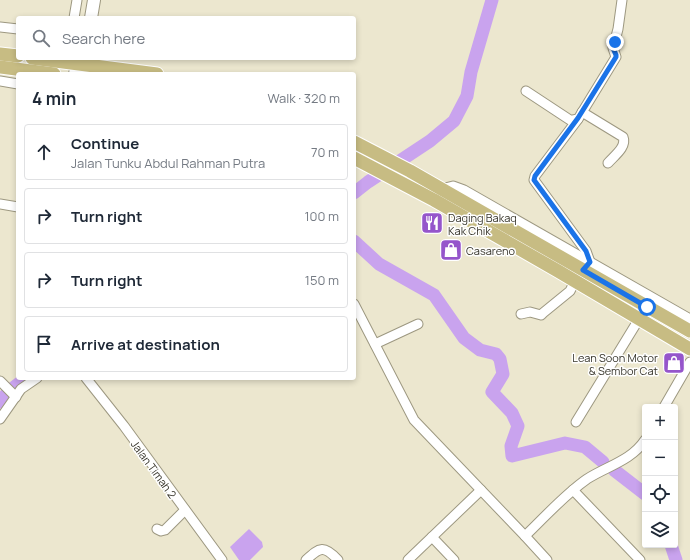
<!DOCTYPE html>
<meta charset="utf-8">
<style>
body{margin:0;font-family:Manrope,sans-serif;background:#f6f6f7;color:#1f2937}
.controls{position:absolute;right:12px;bottom:12px;display:grid;overflow:hidden;border-radius:4px;box-shadow:0 2px 6px #0003}
.controls button{width:36px;height:36px;display:grid;place-items:center;padding:0;border:0;border-bottom:1px solid #e0e1e3;background:#fff;color:#1f2937;font:20px sans-serif}
.stop{position:absolute;width:12px;height:12px;margin:-9px;border:3px solid #1a73e8;border-radius:50%;background:#fff}
.stop.end{background:#1a73e8;border-color:#fff;box-shadow:0 1px 4px #0008}
.list{margin:0;padding:0;list-style:none}
h2{display:flex;justify-content:space-between;align-items:center;height:52px;margin:0;padding:0 16px;font-size:17px}
h2 small{font-size:13px;font-weight:400;color:#747a83}
.list li{display:grid;grid-template-columns:26px 1fr auto;gap:12px;align-items:center;box-sizing:border-box;height:56px;margin:0 8px 8px;padding:0 8px;border:1px solid #e0e1e3;border-radius:4px}
.list b{display:block;font-size:15px;white-space:nowrap}
.list p{margin:0;font-size:13px;white-space:nowrap;color:#747a83}
.list em{font-size:13px;font-style:normal;color:#747a83}
.icon{flex:none;width:22px;height:22px;fill:none;stroke:currentColor;stroke-width:2;stroke-linecap:round;stroke-linejoin:round}
.map{position:relative;flex:none;width:690px;height:560px;overflow:hidden}
.search{position:absolute;background:#fff;box-shadow:0 2px 6px #0003;left:16px;top:16px;width:340px;height:44px;display:flex;align-items:center;gap:10px;box-sizing:border-box;padding:0 14px;border-radius:4px;color:#747a83;font-size:15px}
.panel{position:absolute;background:#fff;box-shadow:0 2px 6px #0003;left:16px;top:72px;width:340px;height:308px;border-radius:4px}
.map>svg:first-child{display:block}
.water{fill:#c9a3ee}
.lines{fill:none;stroke-linecap:round;stroke-linejoin:round}
.river{stroke:#c9a3ee;stroke-width:13}
.street-casing{stroke:#9d9881;stroke-width:11}
.secondary-casing{stroke:#9d9881;stroke-width:14}
.primary-casing{stroke:#fff;stroke-width:15}
.street{stroke:#fff;stroke-width:9}
.secondary{stroke:#fff;stroke-width:12}
.primary{stroke:#c7bc83;stroke-width:13}
.route{stroke:#1a73e8;stroke-width:5}
.labels{text-anchor:middle;dominant-baseline:central;stroke-width:3;stroke-linejoin:round;paint-order:stroke}
.poi-label{font-size:11px;fill:#36342a;stroke:#fff;text-anchor:start}
.street-label{font-size:11px;fill:#36342a;stroke:#fff}
</style>
<div class="map">
<svg width="690" height="560" viewBox="0 0 690 560">
<rect width="100%" height="100%" fill="#ece7cf"/>
<!-- water -->
<polygon class="water" points="249,529 262,542 263,547 250,560 239,560 230,547"/>
<g class="lines">
<!-- river -->
<g class="river">
<polyline points="354,193 368,182 430,141 454,121 467,96 471,72 492,0"/>
<polyline points="354,241 379,264 434,295 464,338 480,350 496,354 500,359 503,374 492,392 512,413 518,426 511,446 512,456 565,443 585,447 603,462"/>
<polyline points="0,402 8,392 26,378"/>
<polyline points="614,470 645,494"/>
<polyline points="671,545 676,560"/>
</g>
<!-- street casing -->
<g class="street-casing">
<g id="street">
<polyline points="74,18 77,0"/>
<polyline points="0,27 18,29"/>
<polyline points="0,81 18,84"/>
<polyline points="526,91 570,120 573,120 578,119 616,57 613,48 618,29 622,0"/>
<path d="M582 112 623 137C627 147 614 156 608 163"/>
<polyline points="578,119 535,176 534,180 586,251 590,262 588,264"/>
<polyline points="441,189 453,186 464,190 690,319"/>
<polyline points="0,204 18,207"/>
<path d="M354 304 414 420 525 536C545 517 564 495 587 479 607 466 631 461 645 440"/>
<polyline points="521,314 530,312 541,315 543,313 570,291 575,281"/>
<polyline points="375,344 418,324"/>
<polyline points="86,378 124,426 222,560"/>
<polyline points="0,381 16,397"/>
<polyline points="664,407 690,362"/>
<polyline points="0,419 21,389 37,378"/>
<polyline points="576,422 639,319"/>
<polyline points="573,490 640,560"/>
<polyline points="157,529 161,531 165,530 185,510"/>
<polyline points="525,536 547,560"/>
<polyline points="432,537 454,560"/>
<path d="M306 560C320 547 324 545 338 560"/>
<polyline points="408,560 481,490"/>
</g>
</g>
<!-- secondary casing -->
<g class="secondary-casing">
<g id="secondary">
<polyline points="91,18 94,0"/>
<polyline points="75,74 78,58"/>
<polyline points="86,74 89,58"/>
</g>
</g>
<!-- primary casing -->
<g class="primary-casing">
<g id="primary">
<polyline points="0,54 18,56"/>
<polyline points="32,58 157,74"/>
<polyline points="0,67 54,74"/>
<polyline points="354,142 410,171 690,331"/>
<polyline points="354,158 434,200 558,271 690,349"/>
</g>
</g>
<!-- street -->
<use href="#street" class="street"/>
<!-- secondary -->
<use href="#secondary" class="secondary"/>
<!-- primary -->
<use href="#primary" class="primary"/>
</g>
<g class="lines">
<!-- route -->
<polyline class="route" points="615,42 613,48 616,55 616,57 578,118 535,176 534,180 586,251 590,262 583,270 647,307"/>
</g>
<!-- icons -->
<defs>
<g id="restaurant-square" transform="scale(1.15)"><rect x="-9" y="-9" width="18" height="18" rx="4" fill="#9555cb" stroke="#fff"/><path d="M-5-6h1v4h1v-4h1v4h1v-4h1v5L-1.5 .5V6h-2V.5L-5-1ZM5-6V6H3V1.5H1.5Q1.5-4 5-6Z" fill="#fff"/></g>
<g id="shop-square" transform="scale(1.15)"><rect x="-9" y="-9" width="18" height="18" rx="4" fill="#9555cb" stroke="#fff"/><path d="M-5-2.5h2.3a2.7 3.5 0 0 1 5.4 0H5L5.5 6h-11ZM-1.5-2.5h3a1.5 2.3 0 0 0-3 0Z" fill="#fff"/></g>
</defs>
<g fill-rule="evenodd">
<use href="#restaurant-square" x="432" y="223"/>
<use href="#shop-square" x="451" y="250"/>
<use href="#shop-square" x="674" y="363"/>
</g>
<g class="labels">
<!-- poi labels -->
<g class="poi-label">
<text x="448" y="217">Daging Bakaq<tspan x="448" dy="13">Kak Chik</tspan></text>
<text x="466" y="250">Casareno</text>
<text x="658" y="357" text-anchor="end">Lean Soon Motor<tspan x="658" dy="13">&amp; Sembor Cat</tspan></text>
</g>
<!-- street labels -->
<g class="street-label">
<text transform="translate(154 469) rotate(54)">Jalan Timah 2</text>
</g>
</g>
</svg>
<div class="controls">
<button>+</button>
<button>−</button>
<button><svg class="icon" aria-label="locate" viewBox="0 0 24 24"><circle cx="12" cy="12" r="6"/><path d="M12 2v4M12 18v4M2 12h4M18 12h4"/></svg></button>
<button><svg class="icon" aria-label="layers" viewBox="0 0 24 24"><path d="M12 4l9 5-9 5-9-5zM3 14l9 5 9-5"/></svg></button>
</div>
<div class="stop" style="left:647px;top:307px"></div>
<div class="stop end" style="left:615px;top:42px"></div>
<div class="search"><svg class="icon" aria-label="search" viewBox="0 0 24 24"><circle cx="10" cy="10" r="6"/><path d="M15 15l6 6"/></svg>Search here</div>
<section class="panel">
<h2>4 min<small>Walk · 320 m</small></h2>
<ul class="list">
<li><svg class="icon" aria-label="ahead" viewBox="0 0 24 24"><path d="M12 20V5M6 11l6-6 6 6"/></svg><div><b>Continue</b><p>Jalan Tunku Abdul Rahman Putra</p></div><em>70 m</em></li>
<li><svg class="icon" aria-label="right" viewBox="0 0 24 24"><path d="M7 20v-9h11M14 6l5 5-5 5"/></svg><div><b>Turn right</b></div><em>100 m</em></li>
<li><svg class="icon" aria-label="right" viewBox="0 0 24 24"><path d="M7 20v-9h11M14 6l5 5-5 5"/></svg><div><b>Turn right</b></div><em>150 m</em></li>
<li><svg class="icon" aria-label="arrive" viewBox="0 0 24 24"><path d="M6 21V4h12l-3 4 3 4H6"/></svg><div><b>Arrive at destination</b></div></li>
</ul>
</section>
</div>
